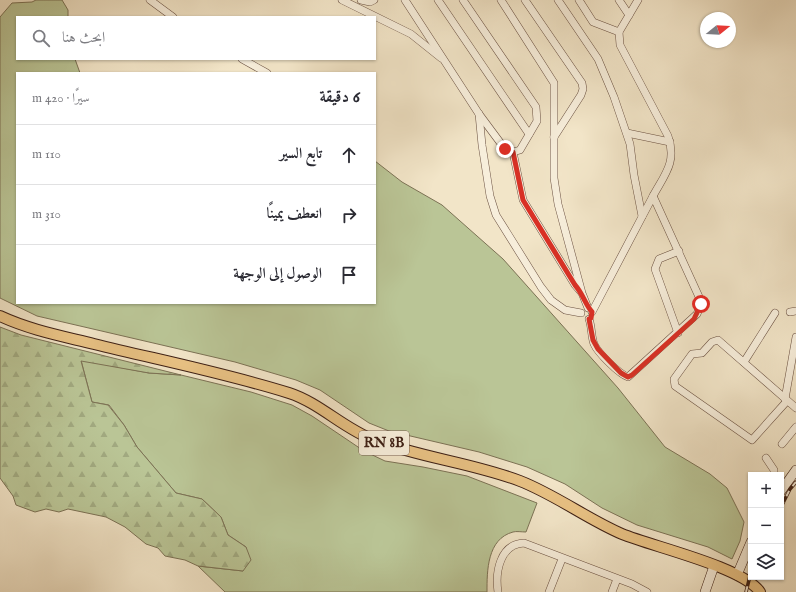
<!DOCTYPE html>
<html lang="ar">
<meta charset="utf-8">
<style>
body{margin:0;font-family:"IM FELL English",Amiri,serif;background:#f7f7f7;color:#2b2b33;direction:rtl}
.controls{position:absolute;right:12px;bottom:12px;display:grid;overflow:hidden;border-radius:0px;box-shadow:0 1px 3px #0004}
.controls button{width:36px;height:36px;display:grid;place-items:center;padding:0;border:0;border-bottom:1px solid #e1e1e2;background:#fff;color:#2b2b33;font:20px sans-serif}
.compass{position:absolute;left:700px;top:12px;width:36px;height:36px;border-radius:50%;background:#fff;box-shadow:0 1px 3px #0004;rotate:72deg}
.stop{position:absolute;width:12px;height:12px;margin:-9px;border:3px solid #d93025;border-radius:50%;background:#fff}
.stop.end{background:#d93025;border-color:#fff;box-shadow:0 1px 4px #0008}
.list{margin:0;padding:0;list-style:none}
h2{display:flex;justify-content:space-between;align-items:center;height:52px;margin:0;padding:0 16px;font-size:17px}
h2 small{font-size:13px;font-weight:400;color:#7c7c81}
.list li{display:grid;grid-template-columns:26px 1fr auto;gap:12px;align-items:center;box-sizing:border-box;height:60px;padding:0 16px;border-top:1px solid #e1e1e2}
.list b{display:block;font-size:15px;white-space:nowrap}
.list em{font-size:13px;font-style:normal;color:#7c7c81}
.icon{flex:none;width:22px;height:22px;fill:none;stroke:currentColor;stroke-width:2;stroke-linecap:round;stroke-linejoin:round}
.map{position:relative;flex:none;width:796px;height:592px;overflow:hidden;direction:ltr}
.search{position:absolute;background:#fff;box-shadow:0 1px 3px #0004;left:16px;top:16px;width:360px;height:44px;display:flex;align-items:center;gap:10px;box-sizing:border-box;padding:0 14px;border-radius:0px;color:#7c7c81;font-size:15px}
.panel{position:absolute;background:#fff;box-shadow:0 1px 3px #0004;left:16px;top:72px;width:360px;height:232px;border-radius:0px;direction:rtl}
.map>svg:first-child{display:block}
.green{fill:#bac596;stroke:#7c7255}
.forest{fill:url(#forest-firs);stroke:#7c7255}
.lines{fill:none;stroke-linecap:round;stroke-linejoin:round}
.street-casing{stroke:#6a5041;stroke-width:8}
.secondary-casing{stroke:#3d1f14;stroke-width:10}
.primary-casing{stroke:#3d1f14;stroke-width:12}
.street{stroke:#f7eedb;stroke-width:7}
.secondary{stroke:#f7eedb;stroke-width:9}
.primary{stroke:#e9c284;stroke-width:10}
.rail-casing{stroke:#3d1f14;stroke-width:3.5}
.rail{stroke:#f7eedb;stroke-width:2;stroke-dasharray:6;stroke-linecap:butt}
.route{stroke:#d93025;stroke-width:5}
.labels{text-anchor:middle;dominant-baseline:central;stroke-width:4;stroke-linejoin:round;paint-order:stroke}
.shield{fill:#f7eedb;stroke:#755d50;stroke-width:1}
.shield-label{font-size:14px;font-weight:bold;fill:#3d1f14}
</style>
<div class="map">
<svg width="796" height="592" viewBox="0 0 796 592">
<defs>
<pattern id="forest-firs" width="22" height="20" patternUnits="userSpaceOnUse"><rect width="22" height="20" fill="#bac596"/><path d="M5 1l3.5 6h-7zM16 11l3.5 6h-7z" fill="#a1a980"/></pattern>
</defs>
<rect width="100%" height="100%" fill="#f2e5c8"/>
<filter id="stains"><feTurbulence type="fractalNoise" baseFrequency=".005" numOctaves="4"/><feColorMatrix values="0 0 0 0 .2 0 0 0 0 .09 0 0 0 0 .02 0 0 0 .5 -.17"/></filter>
<radialGradient id="worn" r=".72"><stop offset=".6" stop-color="#630" stop-opacity="0"/><stop offset="1" stop-color="#630" stop-opacity=".3"/></radialGradient>
<!-- green -->
<g class="green">
<polygon points="36,0 62,0 68,10 68,17 17,17 17,59 75,59 80,73 17,73 17,303 375,303 375,161 402,182 442,205 503,259 618,388 665,447 710,474 727,488 744,522 740,541 732,559 708,547 637,525 602,508 565,484 527,467 479,452 389,431 369,423 320,390 296,380 235,362 37,316 0,298 0,17 12,3 32,2"/>
<path d="M81 360 149 373 181 375 251 392 292 405 312 416 364 451 385 461 423 467 467 476 537 503 526 532C522 532 516 531 513 532 487 539 487 571 487 592H225L198 566 243 571 246 547 228 535 221 517 202 499 176 493 137 447 124 425 109 405 92 402Z"/>
</g>
<!-- forest -->
<polygon class="forest" points="0,327 21,335 181,375 149,373 81,361 92,402 108,405 124,425 137,447 176,493 202,499 221,517 228,535 246,547 251,560 243,571 198,566 185,560 165,556 158,548 146,544 125,527 106,517 68,509 59,512 46,509 35,512 16,505 13,496 0,478"/>
<g class="lines">
<!-- street casing -->
<g class="street-casing">
<g id="street">
<polyline points="150,0 173,17"/>
<polyline points="342,0 411,34 441,58"/>
<polyline points="361,0 370,2 374,0"/>
<polyline points="405,0 479,114 505,149 513,152 520,150 537,121 536,107 463,0"/>
<polyline points="438,0 529,134"/>
<polyline points="501,0 554,83 554,178 558,204 582,293 588,308"/>
<polyline points="525,0 582,83 583,89 581,95 554,137"/>
<polyline points="558,0 598,59 614,97 630,144 634,175 642,216"/>
<polyline points="579,0 593,22 619,32"/>
<polyline points="619,0 629,15"/>
<path d="M638 0 619 32 620 45 668 136C677 162 665 174 653 196"/>
<polyline points="242,59 267,73"/>
<polyline points="479,114 482,145 490,196 496,215 541,287 551,300 565,310 581,313"/>
<polyline points="627,133 670,142"/>
<polyline points="513,152 523,200 575,285 581,292"/>
<polyline points="790,312 796,311"/>
<path d="M589 319C592 327 591 336 594 344 598 353 619 374 628 377L697 314 701 304 700 299 653 196 592 312"/>
<polyline points="678,333 655,269 659,259 679,251"/>
<polyline points="744,362 775,313"/>
<polyline points="785,399 796,337"/>
<polyline points="787,401 752,440 675,386 674,379 692,354 702,353 712,342 718,340 796,408"/>
<polyline points="782,444 796,427"/>
<polyline points="766,458 774,470 774,475"/>
<path d="M498 592C495 572 500 544 524 543L632 584 647 592"/>
<polyline points="549,592 562,559"/>
<polyline points="612,592 617,579"/>
</g>
</g>
<!-- secondary casing -->
<g class="secondary-casing">
<g id="secondary">
<polyline points="781,491 796,470"/>
<polyline points="737,575 751,542"/>
<polyline points="705,592 714,566"/>
</g>
</g>
<!-- primary casing -->
<g class="primary-casing">
<path id="primary" d="M0 316C30 330 62 336 94 344 159 360 225 373 289 393 320 403 344 429 374 440 422 458 473 463 520 481 556 495 587 519 622 534 654 547 743 567 760 592"/>
</g>
<!-- street -->
<use href="#street" class="street"/>
<!-- secondary -->
<use href="#secondary" class="secondary"/>
<!-- primary -->
<use href="#primary" class="primary"/>
<!-- rail casing -->
<g class="rail-casing">
<g id="rail">
<polyline points="781,507 790,489 796,482"/>
<polyline points="746,592 751,572"/>
</g>
</g>
<!-- rail -->
<use href="#rail" class="rail"/>
</g>
<g class="lines">
<!-- route -->
<path class="route" d="M505 149 513 152 523 200 575 285C583 294 585 304 592 312L591 318 589 319 593 340 598 349 621 373 628 377 632 375 694 319 701 304"/>
</g>
<g class="labels">
<!-- shield labels -->
<rect class="shield" x="359" y="431" width="50" height="24" rx="3"/>
<g class="shield-label">
<text x="384" y="443">RN 8B</text>
</g>
</g>
<rect width="100%" height="100%" filter="url(#stains)"/>
<rect width="100%" height="100%" fill="url(#worn)"/>
</svg>
<div class="controls">
<button>+</button>
<button>−</button>
<button><svg class="icon" aria-label="layers" viewBox="0 0 24 24"><path d="M12 4l9 5-9 5-9-5zM3 14l9 5 9-5"/></svg></button>
</div>
<svg class="compass" viewBox="-18 -18 36 36"><path d="M0-13l5 13h-10z" fill="#e53935"/><path d="M0 13l5-13h-10z" fill="#7c7c81"/></svg>
<div class="stop" style="left:701px;top:304px"></div>
<div class="stop end" style="left:505px;top:149px"></div>
<div class="search"><svg class="icon" aria-label="search" viewBox="0 0 24 24"><circle cx="10" cy="10" r="6"/><path d="M15 15l6 6"/></svg>ابحث هنا</div>
<section class="panel">
<h2>6 دقيقة<small>سيرًا · 420 m</small></h2>
<ul class="list">
<li><svg class="icon" aria-label="ahead" viewBox="0 0 24 24"><path d="M12 20V5M6 11l6-6 6 6"/></svg><div><b>تابع السير</b></div><em>110 m</em></li>
<li><svg class="icon" aria-label="right" viewBox="0 0 24 24"><path d="M7 20v-9h11M14 6l5 5-5 5"/></svg><div><b>انعطف يمينًا</b></div><em>310 m</em></li>
<li><svg class="icon" aria-label="arrive" viewBox="0 0 24 24"><path d="M6 21V4h12l-3 4 3 4H6"/></svg><div><b>الوصول إلى الوجهة</b></div></li>
</ul>
</section>
</div>
